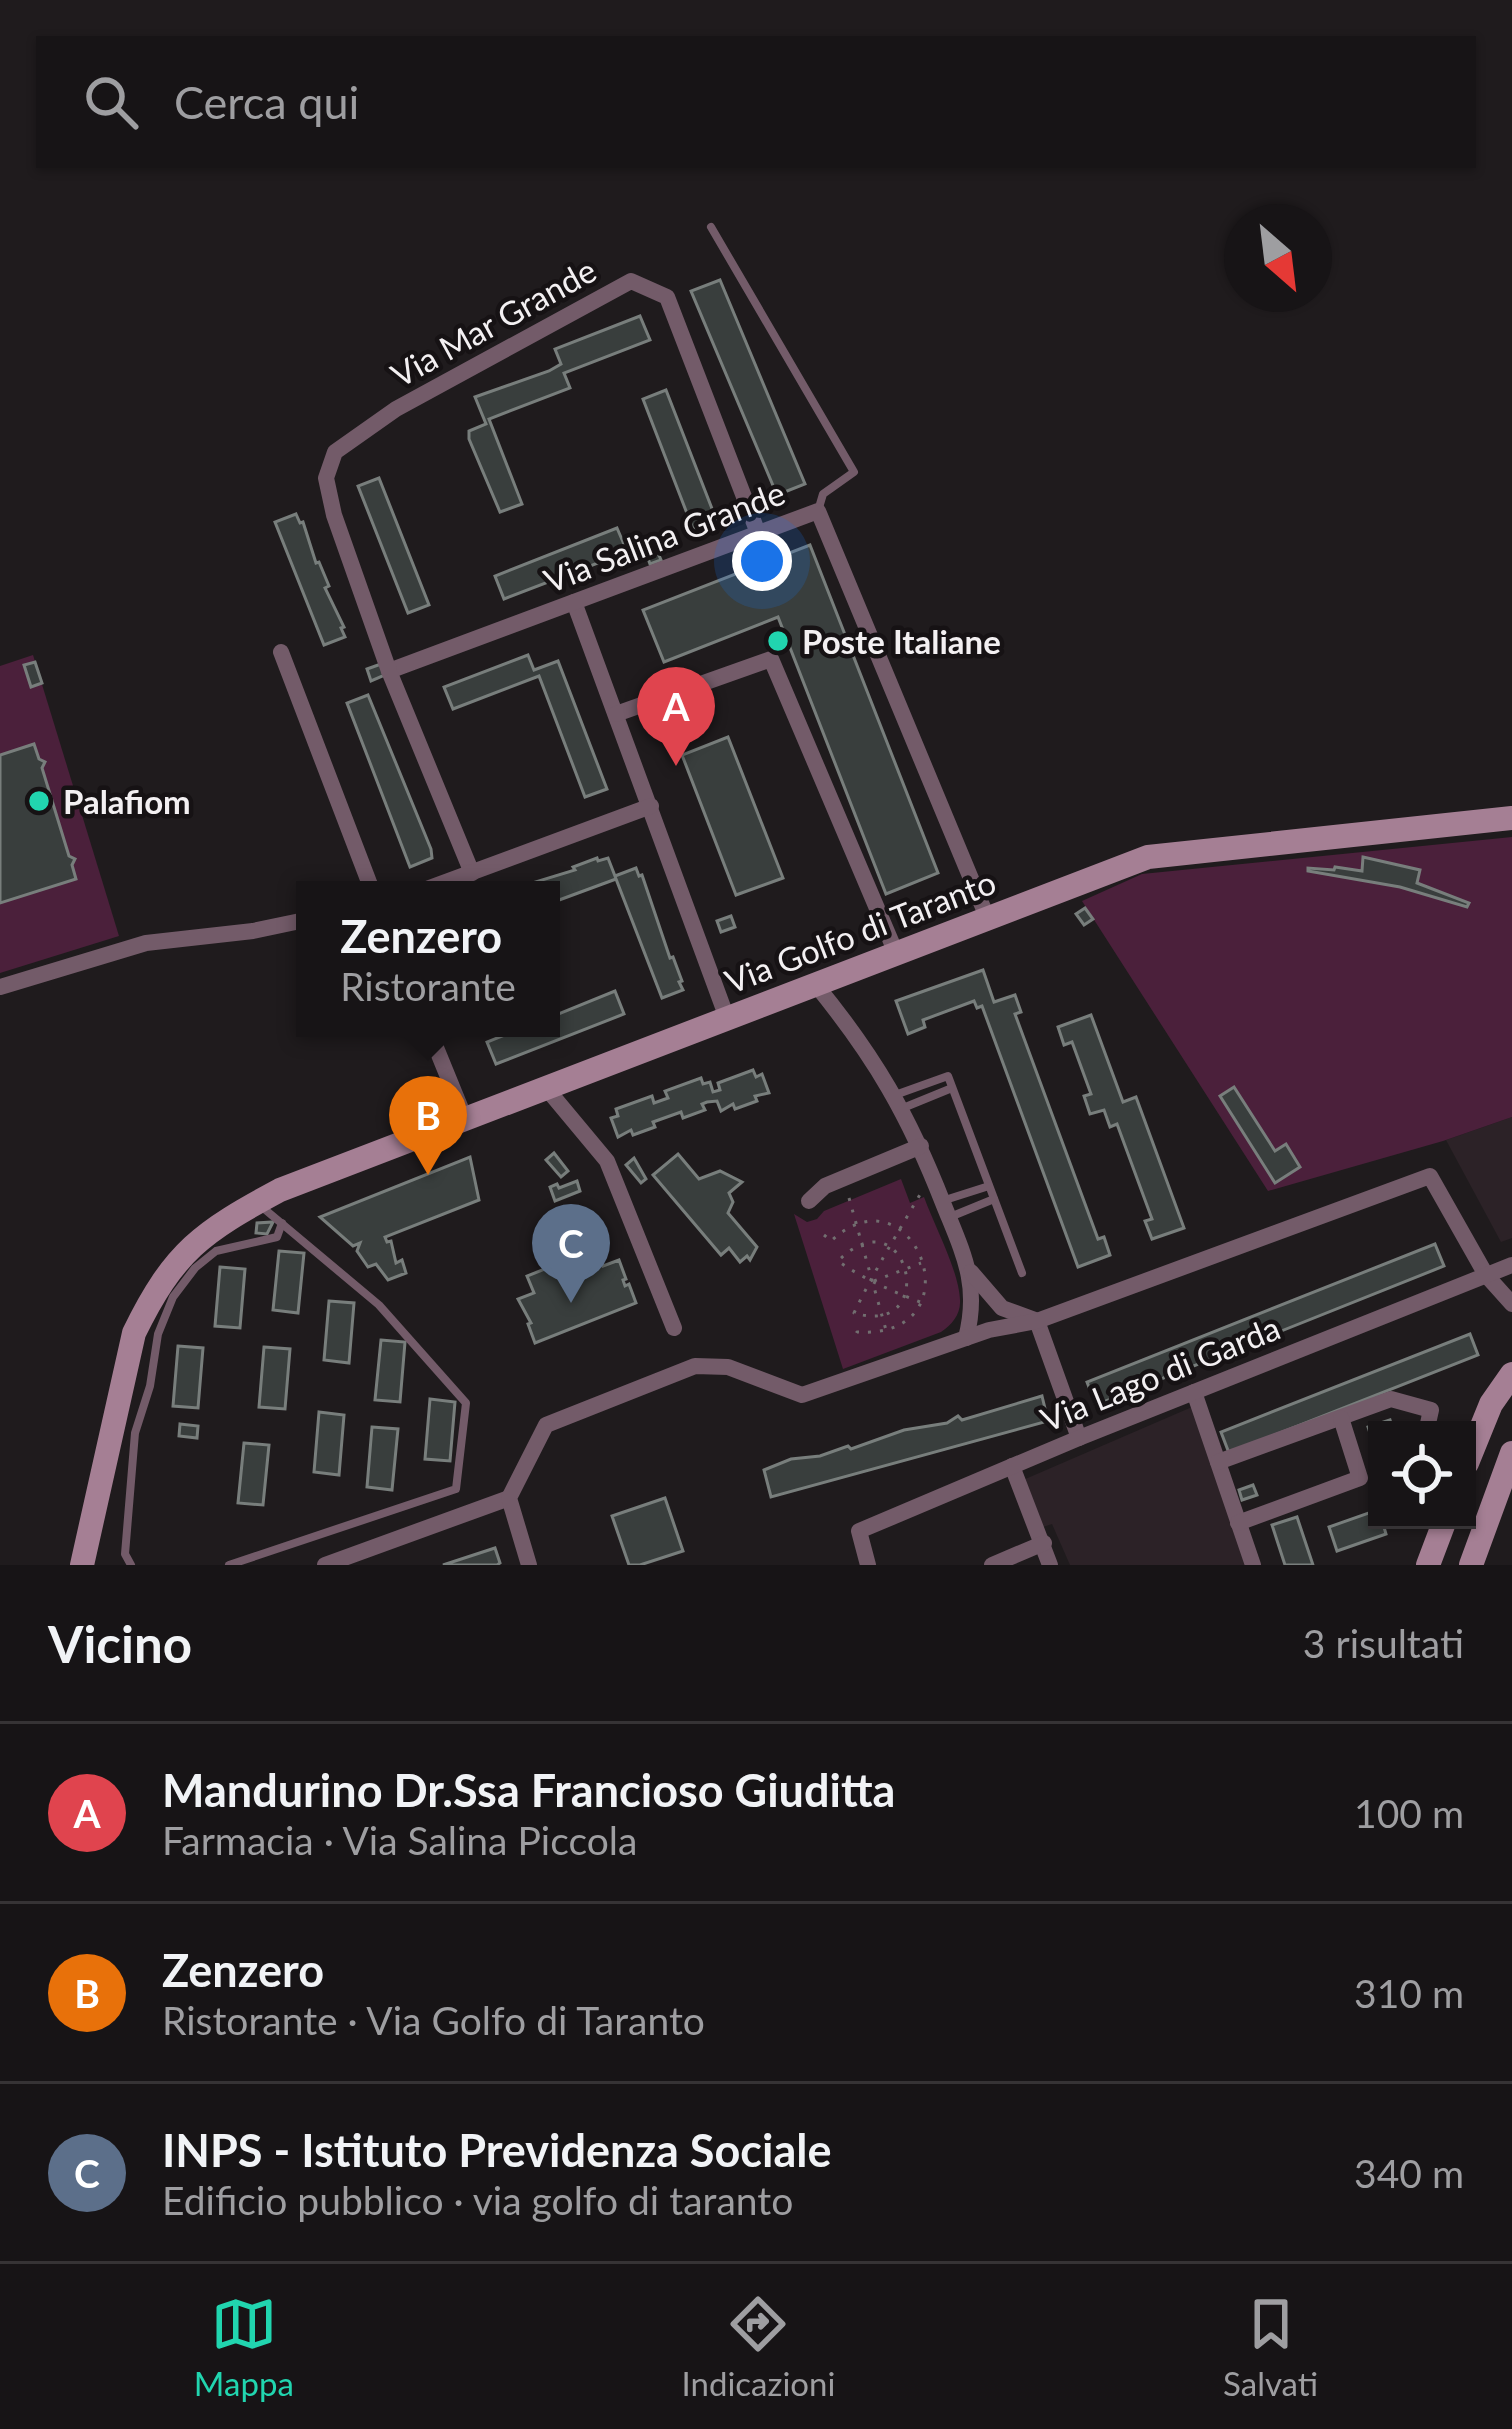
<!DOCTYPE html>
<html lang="it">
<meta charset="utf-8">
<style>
body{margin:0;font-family:Lato,sans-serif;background:#201d1f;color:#f1f3f6}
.controls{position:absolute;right:36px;bottom:36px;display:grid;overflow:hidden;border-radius:0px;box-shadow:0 3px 9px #0004}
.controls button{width:108px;height:108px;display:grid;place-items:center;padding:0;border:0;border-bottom:3px solid #363335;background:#171416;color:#f1f3f6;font:60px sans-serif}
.compass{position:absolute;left:1224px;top:204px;width:108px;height:108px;border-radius:50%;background:#171416;box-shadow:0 3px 9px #0004;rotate:152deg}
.you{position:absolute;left:762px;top:561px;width:42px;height:42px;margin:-30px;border:9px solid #fff;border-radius:50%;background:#1a73e8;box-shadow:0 0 0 18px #1a73e833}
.badge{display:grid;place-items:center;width:78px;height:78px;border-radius:50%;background:#21d5af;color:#fff;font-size:39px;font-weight:700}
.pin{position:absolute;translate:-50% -99px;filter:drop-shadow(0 3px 6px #0008)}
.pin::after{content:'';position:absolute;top:63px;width:42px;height:36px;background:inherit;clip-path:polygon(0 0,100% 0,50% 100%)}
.popup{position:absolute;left:296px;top:881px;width:264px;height:156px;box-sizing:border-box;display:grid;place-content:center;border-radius:0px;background:#171416;filter:drop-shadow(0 3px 9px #0005);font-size:39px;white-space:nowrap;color:#9e9ea1}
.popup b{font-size:45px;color:#f1f3f6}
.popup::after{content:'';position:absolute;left:50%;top:100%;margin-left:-24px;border:24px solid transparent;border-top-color:#171416}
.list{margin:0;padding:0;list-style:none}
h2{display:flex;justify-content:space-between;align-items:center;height:156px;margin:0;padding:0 48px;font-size:51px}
h2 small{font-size:39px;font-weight:400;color:#9e9ea1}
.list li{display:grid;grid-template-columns:78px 1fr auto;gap:36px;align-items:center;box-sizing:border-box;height:180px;padding:0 48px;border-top:3px solid #363335}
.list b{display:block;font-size:45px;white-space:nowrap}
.list p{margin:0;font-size:39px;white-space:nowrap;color:#9e9ea1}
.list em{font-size:39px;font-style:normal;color:#9e9ea1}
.icon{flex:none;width:66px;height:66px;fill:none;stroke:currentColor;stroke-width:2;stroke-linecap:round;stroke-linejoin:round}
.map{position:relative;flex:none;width:1512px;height:1565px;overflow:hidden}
.search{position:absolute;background:#171416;box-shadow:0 3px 9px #0004;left:36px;right:36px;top:36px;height:132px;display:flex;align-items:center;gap:30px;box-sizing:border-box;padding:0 42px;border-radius:0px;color:#9e9ea1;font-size:45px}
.sheet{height:696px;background:#171416}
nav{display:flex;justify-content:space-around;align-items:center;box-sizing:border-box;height:168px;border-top:3px solid #363335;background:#171416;font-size:33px;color:#9e9ea1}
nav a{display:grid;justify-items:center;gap:6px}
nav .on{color:#21d5af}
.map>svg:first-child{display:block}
.built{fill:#2c2227}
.green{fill:#4b203b}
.building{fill:#393e3d;stroke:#787e7c;stroke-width:3}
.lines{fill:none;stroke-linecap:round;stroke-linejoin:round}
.path{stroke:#726e70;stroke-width:3;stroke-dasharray:3 9;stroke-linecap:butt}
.lane{stroke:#735b69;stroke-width:8}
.street{stroke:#735b69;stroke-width:16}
.secondary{stroke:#a57f94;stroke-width:24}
.poi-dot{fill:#21d5af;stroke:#161214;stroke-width:4.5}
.labels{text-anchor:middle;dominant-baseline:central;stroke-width:9;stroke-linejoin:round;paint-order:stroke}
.street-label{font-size:33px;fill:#f3f0f2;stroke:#161214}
.poi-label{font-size:33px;font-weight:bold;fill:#f3f0f2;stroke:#161214;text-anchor:start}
</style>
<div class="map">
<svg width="1512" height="1565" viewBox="0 0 1512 1565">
<rect width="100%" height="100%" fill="#1f1b1d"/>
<!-- built -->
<g class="built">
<polygon points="1512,1117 1512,1238 1501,1242 1446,1140"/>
<polygon points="1192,1407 1246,1565 1070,1565 1052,1524 1043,1527 1023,1480"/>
</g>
<!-- green -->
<g class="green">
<polygon points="33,655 119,936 0,973 0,666"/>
<polygon points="1512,837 1512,1117 1443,1141 1268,1191 1082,901 1142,874"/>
<path d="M901 1179 910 1203 924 1197C934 1225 959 1271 960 1300 961 1314 952 1325 941 1332L843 1369 794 1214 807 1222 817 1219 824 1211Z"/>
</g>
<!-- building -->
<g class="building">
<polygon points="720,280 805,484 777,495 691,291"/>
<polygon points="640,316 650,340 564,373 570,388 489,419 522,504 500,512 469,439 469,431 486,424 475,397 549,371 561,364 555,349"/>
<polygon points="666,390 716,519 693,529 643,399"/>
<polygon points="379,478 429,605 408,613 358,486"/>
<polygon points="296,514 300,523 303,522 316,563 319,562 329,586 325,588 344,627 341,628 345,637 324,645 275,522"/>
<polygon points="617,528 626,549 619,555 504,599 495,576"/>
<polygon points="810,545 938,873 886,894 778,617 664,662 643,610"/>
<polygon points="655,546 661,560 650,564 645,550"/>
<polygon points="528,655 534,670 558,661 607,789 585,797 539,676 453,709 444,687"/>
<polygon points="35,662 42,683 31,687 24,665"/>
<polygon points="381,664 385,675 371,681 367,669"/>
<polygon points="368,695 431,849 432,858 410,867 347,703"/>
<polygon points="728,737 783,878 736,895 682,755"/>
<polygon points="34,744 39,759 45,762 42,768 69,856 75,859 72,865 76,879 0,903 0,755"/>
<polygon points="1363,857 1420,870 1417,883 1469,903 1467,907 1400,887 1308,871 1308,868 1334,870 1335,867 1362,871"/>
<polygon points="597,858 598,861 608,858 615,876 636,868 639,876 642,875 670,958 673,957 682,981 679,982 683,990 662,998 616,879 551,903 551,890 526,890 534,886 532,883 575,870 573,867"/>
<polygon points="1085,908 1093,919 1084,925 1076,914"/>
<polygon points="731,916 735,927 721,932 717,921"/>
<polygon points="983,970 994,1002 1015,995 1021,1012 1015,1014 1098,1239 1104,1237 1110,1255 1078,1267 982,1006 977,1008 974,1001 923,1020 925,1027 908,1034 896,1001"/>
<polygon points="615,991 624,1014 496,1064 487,1042 522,1028 551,1028 551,1017"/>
<polygon points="1091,1015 1123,1102 1136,1097 1184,1228 1152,1239 1145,1221 1152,1219 1117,1124 1110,1127 1104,1110 1090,1114 1084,1096 1091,1094 1072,1042 1064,1045 1058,1027"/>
<polygon points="753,1070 756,1077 762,1074 769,1093 755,1096 757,1101 735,1109 733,1104 721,1111 717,1101 707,1102 702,1104 705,1110 683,1118 681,1112 653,1122 655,1127 633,1135 631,1130 618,1137 611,1118 618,1116 616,1109 652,1096 654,1103 668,1098 665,1091 701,1078 703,1084 710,1082 713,1092 720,1090 718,1083"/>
<polygon points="1234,1087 1275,1151 1286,1144 1300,1167 1275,1183 1220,1096"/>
<polygon points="554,1153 568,1171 561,1177 546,1160"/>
<polygon points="678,1154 699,1179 720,1171 742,1182 729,1193 733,1202 728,1213 757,1247 750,1260 747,1256 740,1262 729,1248 721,1255 653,1175"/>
<polygon points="470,1157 479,1200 385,1237 387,1242 391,1241 396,1263 402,1260 406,1273 388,1280 376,1264 368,1267 357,1251 360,1243 353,1246 320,1217"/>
<polygon points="634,1158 646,1179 641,1183 626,1165"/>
<polygon points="577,1181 580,1191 555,1201 550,1187 557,1184 559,1188"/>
<polygon points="273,1222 267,1234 256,1233 257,1223"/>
<polygon points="1435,1244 1444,1266 1096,1405 1087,1382"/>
<polygon points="596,1248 603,1266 619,1260 626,1279 623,1280 625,1286 629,1284 636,1303 535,1343 528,1324 531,1323 518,1299 534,1293 527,1276 550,1267 557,1256 565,1275 569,1274 560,1254 573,1257"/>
<polygon points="279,1251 304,1253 298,1313 273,1310"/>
<polygon points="220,1267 245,1269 240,1328 215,1326"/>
<polygon points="329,1301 354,1303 349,1363 324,1360"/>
<polygon points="1470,1334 1478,1355 1229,1453 1221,1432"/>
<polygon points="381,1340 405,1342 400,1402 375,1400"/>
<polygon points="178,1346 203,1348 198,1408 173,1406"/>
<polygon points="264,1347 290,1349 285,1409 259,1407"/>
<polygon points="1042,1396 1048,1421 771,1497 764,1470 791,1459 820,1456 848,1446 851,1449 904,1430 947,1423 958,1416 962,1420"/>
<polygon points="430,1399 455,1402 450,1461 425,1459"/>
<polygon points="319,1412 344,1415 339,1475 314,1472"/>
<polygon points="1390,1420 1393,1430 1377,1430 1377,1455 1368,1427"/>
<polygon points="180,1424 198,1426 197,1438 179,1436"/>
<polygon points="372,1427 398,1429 392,1490 367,1487"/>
<polygon points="244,1443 269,1445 263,1505 238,1503"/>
<polygon points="1253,1485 1257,1495 1242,1500 1239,1490"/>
<polygon points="665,1498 683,1551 640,1565 629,1565 612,1516"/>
<polygon points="1377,1510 1377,1520 1382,1520 1386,1534 1337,1551 1329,1527"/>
<polygon points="1297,1517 1313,1565 1285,1565 1272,1525"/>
<polygon points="495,1548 500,1563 497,1565 443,1565"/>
</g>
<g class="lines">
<!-- path -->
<g class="path">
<polyline points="849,1198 886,1330"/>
<path d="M824 1235 831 1241C914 1163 981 1339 857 1332L854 1338"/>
<polyline points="874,1281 921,1263"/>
<path d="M920 1302C892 1291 863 1279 838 1261 908 1191 942 1339 854 1313 874 1271 899 1231 922 1191"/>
</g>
<!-- lane -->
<g class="lane">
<polyline points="711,227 854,472 823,494 818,511"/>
<polyline points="895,1095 948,1076 1022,1273"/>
<polyline points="903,1108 952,1088"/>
<polyline points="945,1200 989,1186"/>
<polyline points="950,1217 994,1199"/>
<polyline points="131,1565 125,1554 135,1433 150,1386 158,1334 173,1297 195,1268 216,1251 277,1237 282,1223"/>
<polyline points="229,1565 456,1489 466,1403 379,1305 262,1207"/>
</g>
<!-- street -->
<g class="street">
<polyline points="574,602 727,1018"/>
<polyline points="281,652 372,890"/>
<polyline points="389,671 818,511 987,917"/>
<polyline points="616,714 771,659 896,953"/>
<polyline points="472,873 389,671 334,515 326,478 335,452 396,409 631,281 667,297 758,533"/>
<polyline points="424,890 651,806"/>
<path d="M816 985C875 1057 909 1116 943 1203 963 1253 980 1284 966 1338"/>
<polyline points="0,987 146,943 253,931 305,920"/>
<polyline points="428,1028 466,1121"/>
<polyline points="547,1089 607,1161 674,1328"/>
<polyline points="809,1201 825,1186 921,1146"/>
<polyline points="971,1272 1002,1308 1035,1320"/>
<polyline points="1037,1321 1079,1438"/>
<polyline points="1194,1392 1253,1565"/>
<polyline points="1218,1462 1391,1399 1431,1410 1427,1428 1443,1430"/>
<polyline points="1012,1466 1050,1565"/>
<polyline points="1238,1523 1360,1478 1341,1418"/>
<polyline points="325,1565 509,1498"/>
<polyline points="529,1565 509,1498 546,1425 695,1366 728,1367 802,1395 989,1330 1037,1321 1430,1176 1486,1275 1512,1304"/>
<polyline points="868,1565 859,1531 1079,1438 1512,1265"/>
<polyline points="992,1565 1044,1543"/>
</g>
<!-- secondary -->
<g class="secondary">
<polyline points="1467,1463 1491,1404 1512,1374"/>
<path d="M82 1565 134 1333C174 1251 202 1232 280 1190L1148 857 1512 818"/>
<polyline points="1428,1565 1445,1520"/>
<polyline points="1471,1565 1512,1453"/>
</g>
</g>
<!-- markers -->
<g class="poi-dot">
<circle cx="778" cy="641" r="12"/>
<circle cx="39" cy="801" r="12"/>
</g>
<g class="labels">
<!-- street labels -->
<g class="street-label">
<text transform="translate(493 322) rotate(-29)">Via Mar Grande</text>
<text transform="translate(664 536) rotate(-21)">Via Salina Grande</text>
<text transform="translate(860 931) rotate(-21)">Via Golfo di Taranto</text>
<text transform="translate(1160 1373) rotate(-22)">Via Lago di Garda</text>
</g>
<!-- poi labels -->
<g class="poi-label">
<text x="802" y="641">Poste Italiane</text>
<text x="63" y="801">Palafiom</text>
</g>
</g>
</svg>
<div class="controls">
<button><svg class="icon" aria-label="locate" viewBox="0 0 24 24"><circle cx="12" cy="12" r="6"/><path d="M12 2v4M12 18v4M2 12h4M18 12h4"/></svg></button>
</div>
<svg class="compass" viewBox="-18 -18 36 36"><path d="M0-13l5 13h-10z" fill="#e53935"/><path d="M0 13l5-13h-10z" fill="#9e9ea1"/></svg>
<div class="you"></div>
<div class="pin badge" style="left:676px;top:766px;background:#e0444e">A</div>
<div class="pin badge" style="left:428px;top:1175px;background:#e8710a">B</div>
<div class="popup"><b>Zenzero</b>Ristorante</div>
<div class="pin badge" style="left:571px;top:1303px;background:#5c6f8a">C</div>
<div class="search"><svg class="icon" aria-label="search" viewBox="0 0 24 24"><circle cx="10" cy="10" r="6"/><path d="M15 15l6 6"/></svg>Cerca qui</div>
</div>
<section class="sheet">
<h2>Vicino<small>3 risultati</small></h2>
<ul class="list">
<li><span class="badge" style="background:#e0444e">A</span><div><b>Mandurino Dr.Ssa Francioso Giuditta</b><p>Farmacia · Via Salina Piccola</p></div><em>100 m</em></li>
<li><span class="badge" style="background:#e8710a">B</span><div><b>Zenzero</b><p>Ristorante · Via Golfo di Taranto</p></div><em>310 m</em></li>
<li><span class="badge" style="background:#5c6f8a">C</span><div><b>INPS - Istituto Previdenza Sociale</b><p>Edificio pubblico · via golfo di taranto</p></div><em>340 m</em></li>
</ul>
</section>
<nav>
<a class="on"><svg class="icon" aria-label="map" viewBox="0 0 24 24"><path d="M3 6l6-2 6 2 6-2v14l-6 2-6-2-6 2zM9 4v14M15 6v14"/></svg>Mappa</a>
<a><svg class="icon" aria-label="directions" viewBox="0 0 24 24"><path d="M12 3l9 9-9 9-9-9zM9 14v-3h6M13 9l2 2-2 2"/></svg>Indicazioni</a>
<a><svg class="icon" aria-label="saved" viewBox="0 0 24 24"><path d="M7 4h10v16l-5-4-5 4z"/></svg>Salvati</a>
</nav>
